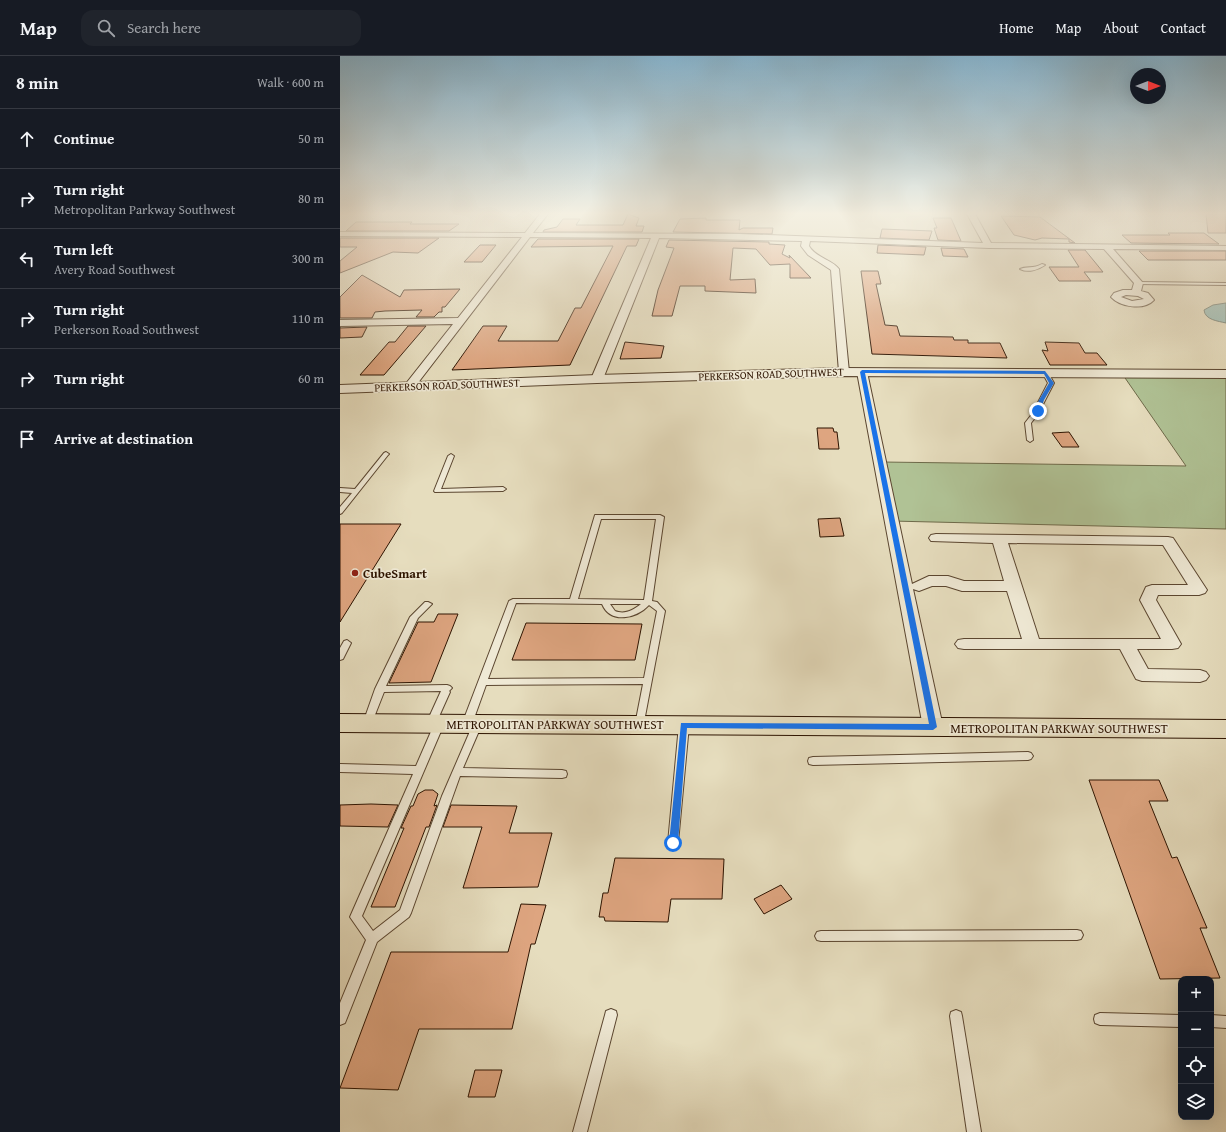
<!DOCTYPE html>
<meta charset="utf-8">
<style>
body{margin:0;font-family:"Gentium Book Plus",serif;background:#20242c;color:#f1f3f6}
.controls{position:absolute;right:12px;bottom:12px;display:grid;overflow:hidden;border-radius:8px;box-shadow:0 4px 16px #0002}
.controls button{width:36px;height:36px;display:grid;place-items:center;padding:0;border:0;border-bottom:1px solid #363941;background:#171b24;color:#f1f3f6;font:20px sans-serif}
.compass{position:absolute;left:790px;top:12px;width:36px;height:36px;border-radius:50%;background:#171b24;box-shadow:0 4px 16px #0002;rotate:90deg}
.stop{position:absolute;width:12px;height:12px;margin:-9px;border:3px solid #1a73e8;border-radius:50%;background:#fff}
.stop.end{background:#1a73e8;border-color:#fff;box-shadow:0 1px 4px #0008}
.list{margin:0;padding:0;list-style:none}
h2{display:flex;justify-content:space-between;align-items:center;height:52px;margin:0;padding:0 16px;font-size:17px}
h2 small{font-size:13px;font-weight:400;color:#9ea1a6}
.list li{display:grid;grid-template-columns:26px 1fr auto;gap:12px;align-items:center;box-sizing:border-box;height:60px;padding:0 16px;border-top:1px solid #363941}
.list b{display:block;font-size:15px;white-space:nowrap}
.list p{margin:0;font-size:13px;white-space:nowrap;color:#9ea1a6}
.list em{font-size:13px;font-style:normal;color:#9ea1a6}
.icon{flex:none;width:22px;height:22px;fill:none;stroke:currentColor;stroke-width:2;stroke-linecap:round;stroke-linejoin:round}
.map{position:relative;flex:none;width:886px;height:1076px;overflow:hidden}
header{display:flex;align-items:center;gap:24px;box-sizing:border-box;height:56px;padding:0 20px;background:#171b24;border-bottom:1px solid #363941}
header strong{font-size:19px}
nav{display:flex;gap:22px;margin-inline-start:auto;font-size:14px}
.search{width:280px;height:36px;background:#20242c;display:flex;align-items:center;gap:10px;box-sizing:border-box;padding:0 14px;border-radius:12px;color:#9ea1a6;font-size:15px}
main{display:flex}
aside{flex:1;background:#171b24}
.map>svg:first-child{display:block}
.green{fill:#b0c295;stroke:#6e6a4a}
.water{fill:#96bbb4;stroke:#6c786c}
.building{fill:#dea580;stroke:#2d1300}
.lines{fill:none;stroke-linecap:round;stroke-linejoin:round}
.service-casing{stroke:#5b4630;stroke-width:2}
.minor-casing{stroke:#5b4630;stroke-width:2}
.tertiary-casing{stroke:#5b4630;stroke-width:2}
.primary-casing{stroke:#2d1300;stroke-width:2}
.service{fill:#efe9d5;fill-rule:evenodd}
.minor{fill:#efe9d5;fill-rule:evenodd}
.tertiary{fill:#efe9d5;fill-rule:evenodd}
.primary{fill:#e6ddbe;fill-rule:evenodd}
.route{fill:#1a73e8}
.poi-dot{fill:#8f2418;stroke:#efe9d5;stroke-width:1.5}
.labels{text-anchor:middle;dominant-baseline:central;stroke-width:3.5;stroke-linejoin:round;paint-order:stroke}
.far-street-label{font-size:11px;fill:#2d1300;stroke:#efe9d5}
.poi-label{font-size:13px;font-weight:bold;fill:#2d1300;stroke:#efe9d5;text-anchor:start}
.street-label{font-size:13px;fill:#2d1300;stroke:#efe9d5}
</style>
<header>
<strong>Map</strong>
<div class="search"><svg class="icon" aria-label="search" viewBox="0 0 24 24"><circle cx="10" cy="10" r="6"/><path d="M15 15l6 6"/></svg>Search here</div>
<nav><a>Home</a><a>Map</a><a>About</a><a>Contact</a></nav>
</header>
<main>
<aside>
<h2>8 min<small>Walk · 600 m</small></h2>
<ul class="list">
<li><svg class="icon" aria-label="ahead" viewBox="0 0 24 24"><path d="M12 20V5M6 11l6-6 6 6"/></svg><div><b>Continue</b></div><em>50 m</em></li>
<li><svg class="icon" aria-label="right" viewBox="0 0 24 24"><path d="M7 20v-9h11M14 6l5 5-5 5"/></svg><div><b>Turn right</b><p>Metropolitan Parkway Southwest</p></div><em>80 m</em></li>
<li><svg class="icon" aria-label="left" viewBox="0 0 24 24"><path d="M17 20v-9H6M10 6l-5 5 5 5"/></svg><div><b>Turn left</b><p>Avery Road Southwest</p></div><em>300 m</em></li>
<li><svg class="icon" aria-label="right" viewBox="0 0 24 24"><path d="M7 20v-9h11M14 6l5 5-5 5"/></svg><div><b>Turn right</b><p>Perkerson Road Southwest</p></div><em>110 m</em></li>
<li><svg class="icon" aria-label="right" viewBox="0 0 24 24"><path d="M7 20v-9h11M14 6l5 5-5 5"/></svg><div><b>Turn right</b></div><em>60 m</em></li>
<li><svg class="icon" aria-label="arrive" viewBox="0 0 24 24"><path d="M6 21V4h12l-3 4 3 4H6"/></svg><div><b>Arrive at destination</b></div></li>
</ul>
</aside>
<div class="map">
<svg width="886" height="1076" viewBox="0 0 886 1076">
<rect width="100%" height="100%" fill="#e6ddbe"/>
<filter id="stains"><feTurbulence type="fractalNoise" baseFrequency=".005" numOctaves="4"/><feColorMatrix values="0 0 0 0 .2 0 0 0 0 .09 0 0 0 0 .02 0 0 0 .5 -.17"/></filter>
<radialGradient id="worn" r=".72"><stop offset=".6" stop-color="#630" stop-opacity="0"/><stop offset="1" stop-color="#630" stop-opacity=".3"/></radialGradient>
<!-- green -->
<polygon class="green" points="886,317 886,473 551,465 542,406 846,410 783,319"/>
<!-- water -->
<path class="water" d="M886 247V267C878 265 865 264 864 254L873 249Z"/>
<!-- building -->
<g class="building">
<polygon points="288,158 299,162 296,170 304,170 302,176 203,176 204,174 217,171 223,163 240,163 236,169 283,169"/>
<polygon points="866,158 886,158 886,177 868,177"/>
<polygon points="661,160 700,161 735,187 729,186 729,183 702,182 695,184 674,179"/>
<polygon points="366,162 366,164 400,164 399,174 403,172 433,172 432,178 333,176 340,163"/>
<polygon points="593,162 611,162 621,185 598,184 594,172 597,172"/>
<polygon points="16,166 72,166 70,168 119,168 109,175 6,175"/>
<polygon points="542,173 592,175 589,184 540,182"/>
<polygon points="828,177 864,177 879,188 791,187 782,179 830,179"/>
<polygon points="0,182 99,182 78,197 53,196 0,217 0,205 17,191 0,191"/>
<polygon points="198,183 299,183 296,190 287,190 230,309 112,314 143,270 167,270 158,285 218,285 235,252 241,252 273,190 191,191"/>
<polygon points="329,184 429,186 429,188 445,189 442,198 450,202 449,199 471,222 450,222 450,208 430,209 416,193 393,192 390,224 415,223 416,237 365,235 365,230 340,230 332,260 312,260 318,234 334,192 326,191"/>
<polygon points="140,189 156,189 142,206 124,206"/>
<polygon points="538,189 586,191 584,199 537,197"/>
<polygon points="601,192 624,193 628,201 603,200"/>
<polygon points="728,194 745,194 763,216 744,216 751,225 719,225 709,211 739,211"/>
<polygon points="799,195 886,195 886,204 808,204"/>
<polygon points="521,215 538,215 541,228 536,228 545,269 557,270 560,280 613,281 614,284 628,284 628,287 660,287 667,302 532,298"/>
<polygon points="22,219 60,241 64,234 120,233 105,251 102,251 102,256 99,256 94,261 76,261 82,254 45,255 35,256 32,262 0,262 0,241"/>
<polygon points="68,270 86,270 44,319 20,319 49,286 55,286"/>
<polygon points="0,271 0,272 27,271 22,281 0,282"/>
<polygon points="285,286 324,290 321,302 280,303"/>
<polygon points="705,286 739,287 745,297 757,297 767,309 710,309 702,294 708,295"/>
<polygon points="477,372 493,372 494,376 497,376 499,393 479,393"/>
<polygon points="729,376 739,391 722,391 712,377"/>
<polygon points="500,462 504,480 480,481 478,463"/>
<polygon points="0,468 61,468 0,566"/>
<polygon points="98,558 118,558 91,626 49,627 78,566 94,566"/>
<polygon points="186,567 302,568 295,604 172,604"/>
<polygon points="749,724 819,724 828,745 809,745 832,802 837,801 867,872 860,872 880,922 820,923"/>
<polygon points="85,734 93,734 98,738 94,750 97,749 89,771 86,771 55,851 31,851 64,772 61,772 71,750 73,750 78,738"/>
<polygon points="31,748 58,749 48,771 0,770 0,749"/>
<polygon points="111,749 177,750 169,777 212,777 198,831 123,832 142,771 103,771"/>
<polygon points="275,802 384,803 382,843 331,843 328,866 265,865 264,861 259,861 263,837 268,837"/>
<polygon points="441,829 452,843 424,858 414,843"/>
<polygon points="181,848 206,849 195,888 191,888 172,973 79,973 58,1034 0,1032 51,896 168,896"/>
<polygon points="135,1014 162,1014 155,1041 128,1041"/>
</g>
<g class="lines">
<!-- service casing -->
<g class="service-casing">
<g id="service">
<path d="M702 208 705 209C698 214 688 217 680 213 687 210 693 213 702 208Z"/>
<polygon points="799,226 886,227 886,229 797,228 797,227"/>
<polygon points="705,314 707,315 714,327 698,358 691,367 693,384 690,386 687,384 685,367 692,358 708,327 702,316"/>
<polygon points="46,396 49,398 48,399 2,457 0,458 0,451 12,437 0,436 0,432 15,433 44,397"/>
<polygon points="111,398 114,400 101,433 163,431 166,433 163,435 95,436 94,435 108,400"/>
<path d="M255 459H320L324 461 312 545 317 546 325 555 303 671H297L295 669 303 628 146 629 132 668 130 670H124L122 668 169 545 173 543H230ZM261 463H316L304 544 238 543ZM176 547 262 548C271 569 297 562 309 549L317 555 304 622 148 623ZM270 548H301C293 554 285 559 275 555Z"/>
<polygon points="85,546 88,546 92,548 78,562 46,630 107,629 110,630 112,632 109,635 110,636 97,665 102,666 104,668 22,860 33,875 60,854 102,740 134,666 140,666 142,668 123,712 222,714 226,715 227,718 226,721 222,722 120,720 71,857 69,861 37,886 5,967 0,969 0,947 26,884 10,861 73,718 0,716 0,708 76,710 93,671 88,670 86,668 101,635 44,636 31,669 25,669 23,667 35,633 70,561"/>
<polygon points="7,584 11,587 3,603 0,604 0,592 4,585"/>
<polygon points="344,666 347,667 349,669 338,787 337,790 333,791 329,790 328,787 339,669 341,667"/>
<polygon points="688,696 691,697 693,700 691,703 688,704 473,709 469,708 468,705 469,702 473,701"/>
<polygon points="737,874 741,875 743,879 741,883 737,884 481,885 477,884 475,880 477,876 481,875"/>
<polygon points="271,953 276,955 277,959 247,1076 233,1076 265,959 266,955"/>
<polygon points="616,954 621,956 622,960 641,1076 627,1076 610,960 611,956"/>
<polygon points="760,957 841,959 841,971 760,969 755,967 754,963 755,959"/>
<polygon points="871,959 886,960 886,972 871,971"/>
</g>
</g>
<!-- minor casing -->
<g class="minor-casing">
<g id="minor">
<path d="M200 158H208L193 177 400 178 643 187 627 158H635L651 187 886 190V194L773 193 803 227 801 235 808 237 814 244C804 255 780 251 771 241L774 237 783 234H792L794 227 764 193 649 192 470 185 469 190C476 202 491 203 499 213L509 316 504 319 499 316 491 214 468 199 461 190 462 185 319 182 263 323 257 326 251 323 311 182 190 181 74 332 70 333 64 330 113 268 0 270V264L118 262 182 181 0 180V176L185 177ZM786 239 798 240 804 243 792 245 781 241Z"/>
<path d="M522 313 527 316 572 528 589 520H608L624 525H664L653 487 591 485 589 482 591 479 596 478 828 481 833 482 867 534 865 537 859 539H818L816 544 841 588 838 592 832 593H797L808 613 860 614 866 616 869 620 866 624 860 626 802 625 796 623 780 593H624L618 592 615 588 618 584 624 583H682L667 535H622L606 530H592L579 535 573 533 603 671 600 676 593 678 586 676 583 671 517 316ZM668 487 823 489 848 529H812L806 531 800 544 821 583H699Z"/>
</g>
</g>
<!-- tertiary casing -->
<g class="tertiary-casing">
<polygon id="tertiary" points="504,312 886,314 886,322 504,320 257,327 0,337 0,329 257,319"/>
</g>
<!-- primary casing -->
<g class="primary-casing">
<polygon id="primary" points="0,658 886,664 886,682 0,676"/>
</g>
<!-- service -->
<use href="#service" class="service"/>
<!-- minor -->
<use href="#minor" class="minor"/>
<!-- tertiary -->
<use href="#tertiary" class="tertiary"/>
<!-- primary -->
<use href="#primary" class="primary"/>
</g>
<!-- sky -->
<linearGradient id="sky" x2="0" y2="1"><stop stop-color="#87b7d3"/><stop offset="0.51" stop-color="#f4f0e2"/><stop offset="1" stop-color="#f4f0e2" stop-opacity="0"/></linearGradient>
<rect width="886" height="309" fill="url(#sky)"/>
<!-- route -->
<polygon class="route" points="522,314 705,315 714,327 704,344 700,355 698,356 695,355 699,344 709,327 704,318 525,317 597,671 593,674 347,672 338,787 336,790 330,790 329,787 341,667 589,668 520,316"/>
<!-- markers -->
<circle class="poi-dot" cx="15" cy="517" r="4"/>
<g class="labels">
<!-- far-street labels -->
<g class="far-street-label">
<text transform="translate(431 318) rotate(-2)">PERKERSON ROAD SOUTHWEST</text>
<text transform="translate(107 329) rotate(-2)">PERKERSON ROAD SOUTHWEST</text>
</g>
<!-- poi labels -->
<g class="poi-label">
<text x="23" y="517">CubeSmart</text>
</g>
<!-- street labels -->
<g class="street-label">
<text x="215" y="668">METROPOLITAN PARKWAY SOUTHWEST</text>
<text x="719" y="672">METROPOLITAN PARKWAY SOUTHWEST</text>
</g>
</g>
<rect width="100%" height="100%" filter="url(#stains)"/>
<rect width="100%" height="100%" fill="url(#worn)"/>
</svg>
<div class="controls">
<button>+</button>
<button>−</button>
<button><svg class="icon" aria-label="locate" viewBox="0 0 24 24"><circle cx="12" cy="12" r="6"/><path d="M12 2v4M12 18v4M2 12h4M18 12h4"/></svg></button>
<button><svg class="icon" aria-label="layers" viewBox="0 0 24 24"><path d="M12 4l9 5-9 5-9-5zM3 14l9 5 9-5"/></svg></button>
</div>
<svg class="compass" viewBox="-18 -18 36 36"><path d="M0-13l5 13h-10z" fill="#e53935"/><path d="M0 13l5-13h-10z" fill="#9ea1a6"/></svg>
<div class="stop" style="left:333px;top:787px"></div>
<div class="stop end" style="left:698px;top:355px"></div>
</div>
</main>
